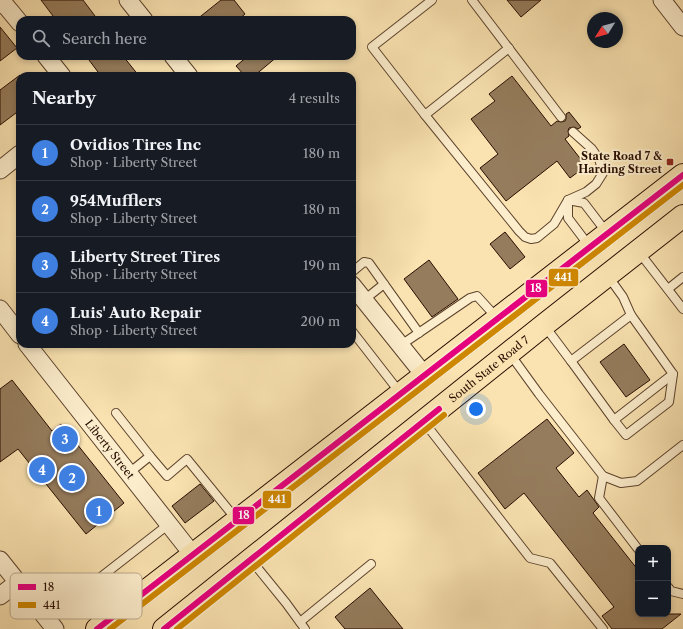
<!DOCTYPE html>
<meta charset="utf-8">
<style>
body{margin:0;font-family:"Libre Caslon Text",serif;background:#20242c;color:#f1f3f6}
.controls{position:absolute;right:12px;bottom:12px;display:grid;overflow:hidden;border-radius:8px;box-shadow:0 2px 6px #0003}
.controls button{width:36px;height:36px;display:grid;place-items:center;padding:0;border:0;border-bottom:1px solid #363941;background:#171b24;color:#f1f3f6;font:20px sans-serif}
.compass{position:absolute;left:587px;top:12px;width:36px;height:36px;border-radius:50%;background:#171b24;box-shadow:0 2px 6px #0003;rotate:233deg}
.you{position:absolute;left:476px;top:409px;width:14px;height:14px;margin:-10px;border:3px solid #fff;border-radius:50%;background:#1a73e8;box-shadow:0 0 0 6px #1a73e833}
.badge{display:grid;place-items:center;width:26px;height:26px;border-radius:50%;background:#7c3aed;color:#fff;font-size:13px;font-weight:700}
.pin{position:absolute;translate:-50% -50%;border:2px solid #fff;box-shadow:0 1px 4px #0006}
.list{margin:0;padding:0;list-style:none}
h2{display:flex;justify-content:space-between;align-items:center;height:52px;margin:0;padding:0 16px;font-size:17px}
h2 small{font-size:13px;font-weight:400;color:#9ea1a6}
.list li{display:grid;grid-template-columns:26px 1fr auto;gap:12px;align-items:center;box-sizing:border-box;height:56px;padding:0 16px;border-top:1px solid #363941}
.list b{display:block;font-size:15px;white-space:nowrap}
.list p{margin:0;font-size:13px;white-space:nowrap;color:#9ea1a6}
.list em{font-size:13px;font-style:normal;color:#9ea1a6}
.icon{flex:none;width:22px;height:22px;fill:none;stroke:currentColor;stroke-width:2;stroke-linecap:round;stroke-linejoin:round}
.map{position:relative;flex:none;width:683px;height:629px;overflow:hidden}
.search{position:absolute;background:#171b24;box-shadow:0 2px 6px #0003;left:16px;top:16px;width:340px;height:44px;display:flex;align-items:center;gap:10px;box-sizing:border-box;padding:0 14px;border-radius:12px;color:#9ea1a6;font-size:15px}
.panel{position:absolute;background:#171b24;box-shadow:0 2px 6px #0003;left:16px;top:72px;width:340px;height:276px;border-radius:12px}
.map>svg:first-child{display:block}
.building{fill:#957c5c;stroke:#280d00}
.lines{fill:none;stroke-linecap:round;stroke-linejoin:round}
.service-casing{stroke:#5c422c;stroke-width:10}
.minor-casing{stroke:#5c422c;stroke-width:19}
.primary-casing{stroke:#280d00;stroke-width:24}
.service{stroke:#fcedcc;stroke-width:8}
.minor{stroke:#fcedcc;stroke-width:17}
.primary{stroke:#fae3b1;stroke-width:22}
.bus-1-casing{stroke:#fcedcc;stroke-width:9}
.bus-2-casing{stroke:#fcedcc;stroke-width:9}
.bus-1{stroke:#e5007d;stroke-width:6}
.bus-2{stroke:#ce8700;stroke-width:6}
.poi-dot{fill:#8f2418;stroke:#fcedcc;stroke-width:1.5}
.labels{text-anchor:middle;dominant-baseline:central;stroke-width:4;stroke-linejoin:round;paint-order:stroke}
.poi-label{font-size:11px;font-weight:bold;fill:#280d00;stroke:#fcedcc;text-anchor:end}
.street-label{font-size:11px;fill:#280d00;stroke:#fcedcc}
.key{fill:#fcedcc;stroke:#bcaa8f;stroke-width:1}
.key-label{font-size:11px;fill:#280d00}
.line-badge{stroke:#fcedcc;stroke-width:1.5}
.badge-label{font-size:11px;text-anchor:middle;font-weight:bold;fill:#fff}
</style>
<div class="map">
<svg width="683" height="629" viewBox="0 0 683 629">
<rect width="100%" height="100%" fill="#fae3b1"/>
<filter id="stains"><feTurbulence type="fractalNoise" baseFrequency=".005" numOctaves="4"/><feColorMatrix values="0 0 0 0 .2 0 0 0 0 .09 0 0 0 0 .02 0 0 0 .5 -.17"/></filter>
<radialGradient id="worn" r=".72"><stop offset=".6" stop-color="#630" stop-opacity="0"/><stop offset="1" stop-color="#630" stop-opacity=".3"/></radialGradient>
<!-- building -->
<g class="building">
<polygon points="41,0 83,0 98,20 56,20"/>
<polygon points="221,0 234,0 245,14 238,20 196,20"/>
<polygon points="507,0 541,0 521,17"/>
<polygon points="0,27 17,48 0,61"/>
<polygon points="86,56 123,56 139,76 101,76"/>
<polygon points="248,56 278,56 254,76 245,76 236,66"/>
<polygon points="20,75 20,110 0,125 0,90"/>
<polygon points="512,76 551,126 557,121 561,122 565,121 566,119 566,114 569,112 581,127 578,129 574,127 569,128 568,131 569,136 565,139 586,166 570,178 557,161 506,201 480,168 498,154 471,119 495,101 489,94"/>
<polygon points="505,232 525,257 510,269 490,244"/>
<polygon points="429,260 458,299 432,317 404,279"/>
<polygon points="624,344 650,380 626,397 600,362"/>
<polygon points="12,380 52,431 61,424 124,503 86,534 18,449 0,462 0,389"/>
<polygon points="547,419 574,453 556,468 579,497 587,490 599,507 593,513 638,570 638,614 681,614 662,629 612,629 602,616 614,607 524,493 505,509 478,473"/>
<polygon points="200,484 214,501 185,523 172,506"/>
<polygon points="370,588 403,629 345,629 335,617"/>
</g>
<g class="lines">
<!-- service casing -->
<g class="service-casing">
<g id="service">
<polyline points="432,0 372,47 425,115 509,48"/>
<polyline points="472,0 561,117"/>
<polyline points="425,115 519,231 525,237 531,239 537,238 554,224 568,200 586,192 596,184 603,173 599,159 592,149 573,132"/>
<polyline points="590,247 568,218 568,200 584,203 607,233"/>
<polyline points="639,252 683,309"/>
<polyline points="352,272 364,262 369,263 419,333"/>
<polyline points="668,289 683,277"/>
<polyline points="364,300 384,284"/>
<polyline points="544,325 571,361 631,315"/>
<polyline points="352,331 401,394"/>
<polyline points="401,345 470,298 477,296 497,318"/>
<polyline points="510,354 539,394 603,476 621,483 637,481 683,445"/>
<polyline points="571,361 614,420 673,374 631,315 623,297 608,276"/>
<polyline points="116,413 150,456 129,473"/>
<polyline points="614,420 626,435 669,402 673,374"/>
<polyline points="424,422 530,558 550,563 603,629"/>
<polyline points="150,456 167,476 187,459 236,519"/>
<polyline points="603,476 599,498 638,549"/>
<polyline points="251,560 286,603 305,629"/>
<polyline points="668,587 671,591 683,594"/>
<polyline points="47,619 169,524"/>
<polyline points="300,622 371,564"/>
</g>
</g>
<!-- minor casing -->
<g class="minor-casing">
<g id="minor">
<polyline points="1,0 20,23"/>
<polyline points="128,0 144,20"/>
<polyline points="662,0 683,27"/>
<polyline points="46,56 62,76"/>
<polyline points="173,56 189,76"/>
<polyline points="0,170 20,154"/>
<polyline points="352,285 425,376"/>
<polyline points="0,309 20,335"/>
<path id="s1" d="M27 344 193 555"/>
<polyline points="0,560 55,629"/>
<polyline points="0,596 18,582"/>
</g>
</g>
<!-- primary casing -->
<g class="primary-casing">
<g id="primary">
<polyline points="97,629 683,175"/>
<path id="s2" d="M164 629 544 325 683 216"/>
</g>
</g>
<!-- service -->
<use href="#service" class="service"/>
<!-- minor -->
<use href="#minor" class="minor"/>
<!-- primary -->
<use href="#primary" class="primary"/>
<!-- bus-1 casing -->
<g class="bus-1-casing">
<g id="bus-1">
<polyline points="97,629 683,175"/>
<polyline points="164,629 439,409"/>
</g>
</g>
<!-- bus-2 casing -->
<g class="bus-2-casing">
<g id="bus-2">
<polyline points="110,629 683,185"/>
<polyline points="177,629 444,415"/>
</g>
</g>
<!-- bus-1 -->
<use href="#bus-1" class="bus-1"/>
<!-- bus-2 -->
<use href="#bus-2" class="bus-2"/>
</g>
<!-- markers -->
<rect class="poi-dot" x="666" y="158" width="8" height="8" rx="2"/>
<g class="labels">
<!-- poi labels -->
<g class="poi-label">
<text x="662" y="156">State Road 7 &amp;<tspan x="662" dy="13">Harding Street</tspan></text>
</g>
<!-- street labels -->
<g class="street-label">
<text stroke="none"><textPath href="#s2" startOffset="416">South State Road 7</textPath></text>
<text stroke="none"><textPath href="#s1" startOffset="134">Liberty Street</textPath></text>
</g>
</g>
<!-- legend -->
<rect x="10" y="573" width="132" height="46" rx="6" class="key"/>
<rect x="18" y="584" width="18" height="6" fill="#e5007d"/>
<rect x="18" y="602" width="18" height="6" fill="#ce8700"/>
<g class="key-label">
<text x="43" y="591">18</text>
<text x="43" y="609">441</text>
</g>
<g class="line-badge">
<rect x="548" y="268" width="31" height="19" rx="4" fill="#ce8700"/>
<rect x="525" y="279" width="23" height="19" rx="4" fill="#e5007d"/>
<rect x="262" y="490" width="30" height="19" rx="4" fill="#ce8700"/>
<rect x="232" y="506" width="23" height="19" rx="4" fill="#e5007d"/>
</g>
<g class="badge-label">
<text x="563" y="281">441</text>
<text x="536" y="292">18</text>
<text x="277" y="503">441</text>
<text x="244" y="519">18</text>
</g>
<rect width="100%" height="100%" filter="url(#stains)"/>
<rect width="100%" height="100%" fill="url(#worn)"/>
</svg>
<div class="controls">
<button>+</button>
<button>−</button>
</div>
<svg class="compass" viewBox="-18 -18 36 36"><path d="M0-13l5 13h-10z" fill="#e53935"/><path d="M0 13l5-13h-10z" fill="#9ea1a6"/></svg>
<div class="you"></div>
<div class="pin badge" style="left:99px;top:511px;background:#3f7fe0">1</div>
<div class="pin badge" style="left:72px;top:478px;background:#3f7fe0">2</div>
<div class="pin badge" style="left:65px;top:439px;background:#3f7fe0">3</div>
<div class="pin badge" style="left:42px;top:470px;background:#3f7fe0">4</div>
<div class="search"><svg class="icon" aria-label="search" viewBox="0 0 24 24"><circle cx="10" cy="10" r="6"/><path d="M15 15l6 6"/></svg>Search here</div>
<section class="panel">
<h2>Nearby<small>4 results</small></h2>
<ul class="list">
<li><span class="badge" style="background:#3f7fe0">1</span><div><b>Ovidios Tires Inc</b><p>Shop · Liberty Street</p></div><em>180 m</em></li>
<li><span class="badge" style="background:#3f7fe0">2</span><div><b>954Mufflers</b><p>Shop · Liberty Street</p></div><em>180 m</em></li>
<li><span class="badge" style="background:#3f7fe0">3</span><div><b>Liberty Street Tires</b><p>Shop · Liberty Street</p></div><em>190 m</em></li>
<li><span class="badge" style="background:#3f7fe0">4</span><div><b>Luis' Auto Repair</b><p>Shop · Liberty Street</p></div><em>200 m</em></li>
</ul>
</section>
</div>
